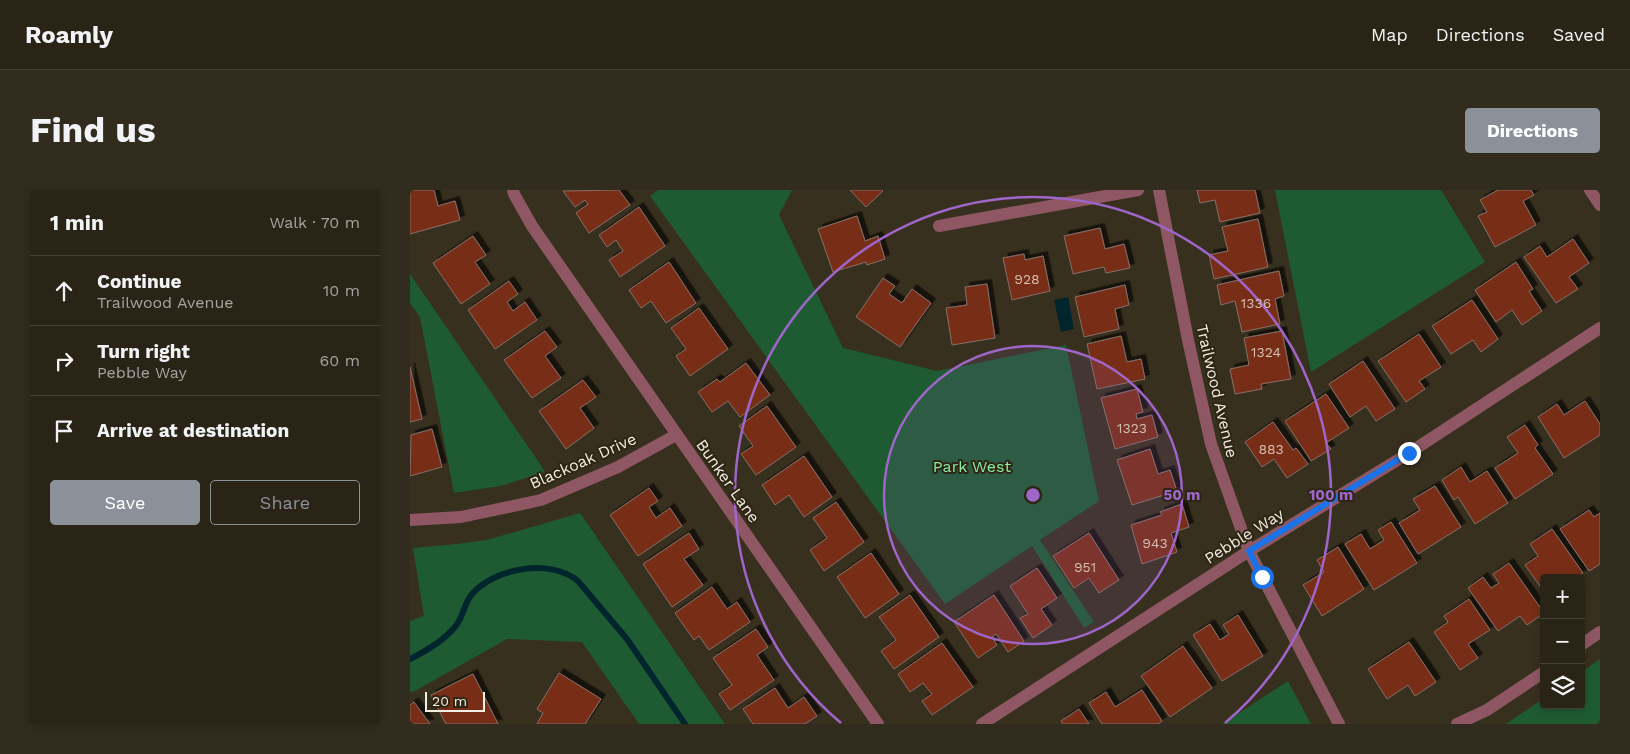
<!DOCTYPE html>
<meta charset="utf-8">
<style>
body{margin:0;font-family:"Work Sans",sans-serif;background:#322c1f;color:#f1f3f6}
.controls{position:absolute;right:15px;bottom:15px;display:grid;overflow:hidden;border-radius:5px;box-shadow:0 2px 8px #0003}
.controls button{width:45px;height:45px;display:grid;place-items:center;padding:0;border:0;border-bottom:1px solid #464135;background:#2a2416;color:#f1f3f6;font:25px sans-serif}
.scale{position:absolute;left:15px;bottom:12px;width:60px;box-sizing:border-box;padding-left:5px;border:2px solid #f3eee3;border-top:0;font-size:14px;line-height:18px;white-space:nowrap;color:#f3eee3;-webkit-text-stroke:4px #2e2614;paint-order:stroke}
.stop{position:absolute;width:15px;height:15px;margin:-11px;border:4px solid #1a73e8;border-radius:50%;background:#fff}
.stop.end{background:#1a73e8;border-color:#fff;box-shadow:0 1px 5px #0008}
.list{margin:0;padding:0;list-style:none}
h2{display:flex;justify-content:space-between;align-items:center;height:65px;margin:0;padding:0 20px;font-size:21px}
h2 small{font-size:16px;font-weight:400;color:#a5a4a1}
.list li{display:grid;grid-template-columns:32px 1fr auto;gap:15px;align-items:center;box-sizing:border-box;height:70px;padding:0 20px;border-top:1px solid #464135}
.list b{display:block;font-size:19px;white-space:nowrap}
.list p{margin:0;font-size:16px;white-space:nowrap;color:#a5a4a1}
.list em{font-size:16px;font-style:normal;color:#a5a4a1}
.actions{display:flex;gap:10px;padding:15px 20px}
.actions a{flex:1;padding:11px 0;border:1px solid #8c9099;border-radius:5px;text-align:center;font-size:18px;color:#8c9099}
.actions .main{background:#8c9099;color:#fff}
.icon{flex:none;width:28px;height:28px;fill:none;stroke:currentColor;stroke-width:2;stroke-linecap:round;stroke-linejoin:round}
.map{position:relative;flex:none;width:1190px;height:534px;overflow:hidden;border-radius:5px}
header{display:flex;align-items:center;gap:30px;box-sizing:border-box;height:70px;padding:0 25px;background:#2a2416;border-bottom:1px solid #464135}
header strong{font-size:24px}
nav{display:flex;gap:28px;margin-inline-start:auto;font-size:18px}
.intro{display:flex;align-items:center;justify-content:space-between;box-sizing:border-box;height:120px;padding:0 30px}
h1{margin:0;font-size:35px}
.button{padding:12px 22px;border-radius:5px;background:#8c9099;color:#fff;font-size:18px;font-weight:700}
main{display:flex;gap:30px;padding:0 30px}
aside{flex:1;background:#2a2416;border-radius:5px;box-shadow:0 2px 8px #0003}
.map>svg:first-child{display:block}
.green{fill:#1e5b32}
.water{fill:#00252c}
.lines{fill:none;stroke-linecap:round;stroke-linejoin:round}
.stream{stroke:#00252c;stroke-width:6}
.building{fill:#782f19;stroke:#866f68;filter:url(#shadow)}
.minor{stroke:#8f5764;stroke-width:12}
.tertiary{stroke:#8f5764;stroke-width:12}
.route{stroke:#1a73e8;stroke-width:6}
.ring{fill:none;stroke:#9f66ca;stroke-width:2.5}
.labels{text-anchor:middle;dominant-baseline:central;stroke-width:4;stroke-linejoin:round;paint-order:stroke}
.number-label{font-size:14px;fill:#d4beb0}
.street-label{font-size:16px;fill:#f3eee3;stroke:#2e2614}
.park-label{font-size:16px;fill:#8aeca4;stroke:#2e2614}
.centre{fill:#9f66ca;stroke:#2e2614;stroke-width:2.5}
.ring-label{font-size:15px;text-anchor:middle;font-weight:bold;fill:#9f66ca;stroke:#2e2614;stroke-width:4;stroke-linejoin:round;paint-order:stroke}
</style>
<header>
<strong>Roamly</strong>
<nav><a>Map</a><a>Directions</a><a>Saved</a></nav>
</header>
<div class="intro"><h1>Find us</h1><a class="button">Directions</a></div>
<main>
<aside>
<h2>1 min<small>Walk · 70 m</small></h2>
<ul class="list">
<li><svg class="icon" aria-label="ahead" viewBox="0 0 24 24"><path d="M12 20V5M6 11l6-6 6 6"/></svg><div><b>Continue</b><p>Trailwood Avenue</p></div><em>10 m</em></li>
<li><svg class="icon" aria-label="right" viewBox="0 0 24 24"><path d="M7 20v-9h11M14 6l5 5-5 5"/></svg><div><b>Turn right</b><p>Pebble Way</p></div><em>60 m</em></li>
<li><svg class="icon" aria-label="arrive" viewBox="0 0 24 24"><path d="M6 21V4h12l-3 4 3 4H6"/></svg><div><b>Arrive at destination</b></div></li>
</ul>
<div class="actions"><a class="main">Save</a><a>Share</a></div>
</aside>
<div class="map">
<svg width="1190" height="534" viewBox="0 0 1190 534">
<defs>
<filter id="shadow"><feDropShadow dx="4.5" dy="-4.5" stdDeviation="0" flood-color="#0009"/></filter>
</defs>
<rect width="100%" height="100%" fill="#38301e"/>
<!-- green -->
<g class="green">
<polygon points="248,0 382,0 369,25 433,158 527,181 656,155 689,311 630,350 684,432 674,438 622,356 535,414 240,6"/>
<polygon points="865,0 1031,0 1075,72 901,182"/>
<polygon points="0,84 130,274 135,282 90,296 44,303 10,127 0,113"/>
<polygon points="170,323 315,534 229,534 172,452 97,449 5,501 0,502 0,431 14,426 3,358 47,354 77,350"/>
<polygon points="1190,469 1190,534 1096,534 1134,508 1134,515 1171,515 1171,482"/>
<polygon points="878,491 901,534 812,534"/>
</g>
<!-- water -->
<polygon class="water" points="658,107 664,139 651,142 644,110"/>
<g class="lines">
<!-- stream -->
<path class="stream" d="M0 469C14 462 34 450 44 438 53 429 54 413 62 404 85 378 140 368 168 391L217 449 275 534"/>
</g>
<!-- building -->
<g class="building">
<polygon points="0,0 24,0 28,16 45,11 50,30 0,44"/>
<polygon points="209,0 220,15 179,43 166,23 178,14 175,10 165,17 153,1"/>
<polygon points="440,0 472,0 473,1 456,17"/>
<polygon points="787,0 845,0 850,23 810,32 805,10 790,13"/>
<polygon points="1088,0 1121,0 1124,5 1113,11 1126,35 1085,57 1068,26 1077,22 1070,10"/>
<polygon points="229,17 255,56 210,87 199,70 213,61 206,50 197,57 189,45"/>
<polygon points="447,26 455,51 468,46 475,69 457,75 456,72 423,82 408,39"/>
<polygon points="848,29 858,77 804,89 799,65 818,61 812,37"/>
<polygon points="690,38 695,59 714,54 720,78 696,83 694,77 663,84 654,46"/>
<polygon points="63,46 76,65 65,72 80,94 51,114 23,73"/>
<polygon points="1163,49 1179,73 1159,87 1168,99 1146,113 1114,67 1130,56 1137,67"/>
<polygon points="614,64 615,70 633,66 640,101 602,110 593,68"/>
<polygon points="259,72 286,113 256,133 241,111 231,118 219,100"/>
<polygon points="1106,72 1123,99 1119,101 1132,121 1112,135 1102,120 1086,132 1065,100"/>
<polygon points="869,81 874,106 865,109 870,134 832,142 825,111 811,115 807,95"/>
<polygon points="473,88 485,96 479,104 492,113 502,99 521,113 490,157 446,127"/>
<polygon points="99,91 108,104 97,112 103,121 115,112 127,130 85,159 58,120"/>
<polygon points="577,94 585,148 542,155 536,118 557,115 555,97"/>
<polygon points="715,95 719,115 705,119 709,139 674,147 665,107"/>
<polygon points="1062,110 1088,149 1071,162 1063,150 1041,164 1022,136"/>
<polygon points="289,118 318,159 280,186 266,166 276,159 261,138"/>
<polygon points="135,141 147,157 135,166 151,188 122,208 94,170"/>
<polygon points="872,141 881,189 851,194 852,199 825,204 820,179 839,175 834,148"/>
<polygon points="1009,144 1031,177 1009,191 1015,199 996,212 968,171"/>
<polygon points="711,146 717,172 731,169 735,189 687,199 677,154"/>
<polygon points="953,171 985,219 966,231 956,216 940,227 919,194"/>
<polygon points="336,173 360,205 330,227 318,211 302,222 288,202 307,189 310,192"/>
<polygon points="0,177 12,229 0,232"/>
<polygon points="173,190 186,207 170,218 184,238 156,259 129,221"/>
<polygon points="727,199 733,222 726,224 727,229 742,225 748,247 705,259 691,208"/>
<polygon points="916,204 939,238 916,253 921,259 901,271 875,231"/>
<polygon points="1175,211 1190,234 1190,245 1154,268 1128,227 1147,214 1154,225"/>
<polygon points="357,216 386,257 346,285 331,264 343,256 329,236"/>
<polygon points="863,232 883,260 886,258 898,274 877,288 864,269 852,277 835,252"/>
<polygon points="1115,235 1128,255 1125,258 1143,284 1105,309 1085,278 1108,263 1097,247"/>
<polygon points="22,239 32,277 0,286 1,245"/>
<polygon points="740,259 748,284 760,280 767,301 722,315 707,270"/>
<polygon points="394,266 422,307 394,327 379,305 365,315 352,295"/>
<polygon points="1051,277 1060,292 1077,281 1098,313 1065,334 1048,307 1044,310 1032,290"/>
<polygon points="1025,296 1051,337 1008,364 989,333 1010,320 1003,309"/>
<polygon points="239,298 248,311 239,317 246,328 260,318 272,336 228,366 200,325"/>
<polygon points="426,312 454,352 414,381 400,360 417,348 403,328"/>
<polygon points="772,314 779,337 761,343 767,362 732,374 721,335 752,325 750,322"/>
<polygon points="1179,320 1184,327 1190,323 1190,374 1179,381 1150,339"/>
<polygon points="981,332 1007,373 964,400 935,354 951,344 960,359 974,350 968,340"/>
<polygon points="1142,339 1173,383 1166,388 1134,388 1134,402 1115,375 1128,366 1120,354"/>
<polygon points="279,343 289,359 274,369 293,395 262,417 233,374"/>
<polygon points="679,343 709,390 689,403 679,388 664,398 643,366"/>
<polygon points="928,357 954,399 912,426 893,395 914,382 907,370"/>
<polygon points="461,363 489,404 455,428 427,387"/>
<polygon points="1099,373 1134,423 1117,435 1110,426 1088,441 1058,398 1073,387 1081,398 1089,393 1083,384"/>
<polygon points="627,378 647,408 631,419 642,435 623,448 610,428 618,424 600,396"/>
<polygon points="302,397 317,419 327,412 340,432 299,460 289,446 284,450 265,423"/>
<polygon points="500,405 529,447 484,479 471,461 486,450 469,427"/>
<polygon points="584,405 614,451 598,462 586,444 582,447 587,455 568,468 544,432"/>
<polygon points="1059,409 1080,440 1058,454 1068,468 1050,480 1024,442 1038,432 1034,426"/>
<polygon points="828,425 853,466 812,491 783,445 800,434 810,450 819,444 813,435"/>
<polygon points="346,439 358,457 347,465 364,490 320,520 309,504 322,495 303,468"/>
<polygon points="999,452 1026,492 1005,506 998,495 977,509 958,479"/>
<polygon points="532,453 563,497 522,525 512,511 522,504 513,493 500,502 488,484"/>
<polygon points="773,456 802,498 760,527 731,486"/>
<polygon points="149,483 191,509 175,534 127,534 133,523 127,519"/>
<polygon points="63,484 88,534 36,534 21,505"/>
<polygon points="365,498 378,518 394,507 407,526 395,534 343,534 333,519"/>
<polygon points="732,500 752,531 748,534 692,534 679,513 696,502 705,517"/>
<polygon points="4,512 20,534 0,534 0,515"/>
<polygon points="669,519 679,534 653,534 651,531"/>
</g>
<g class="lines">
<!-- minor -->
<g class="minor">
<polyline points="103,0 104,4 122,36 468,534"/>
<polyline points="1180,0 1190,15"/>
<polyline points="529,36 728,0"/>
<polyline points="0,330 51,327 131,310 208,277 266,245"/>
<polyline points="1171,455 1190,442"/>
<polyline points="572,534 839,361 999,263 1190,138"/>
<polyline points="1047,534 1077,520 1134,482"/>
</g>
<!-- tertiary -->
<polyline class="tertiary" points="749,0 778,150 801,254 839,361 929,534"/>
</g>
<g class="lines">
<!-- route -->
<polyline class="route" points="852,387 839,361 999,263"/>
</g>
<!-- distance rings -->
<circle cx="623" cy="305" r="149" fill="#9f66ca" fill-opacity=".12"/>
<g class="ring">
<circle cx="623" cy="305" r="149"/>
<path d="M431 533A298 298 0 1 1 815 533"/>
</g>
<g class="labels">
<!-- number labels -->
<g class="number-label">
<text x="617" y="89">928</text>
<text x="846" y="113">1336</text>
<text x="856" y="162">1324</text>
<text x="722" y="238">1323</text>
<text x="861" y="259">883</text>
<text x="745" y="353">943</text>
<text x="675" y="377">951</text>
</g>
<!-- street labels -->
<g class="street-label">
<text transform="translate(807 201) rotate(77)">Trailwood Avenue</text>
<text transform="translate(173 271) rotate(-24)">Blackoak Drive</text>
<text transform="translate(318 291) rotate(55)">Bunker Lane</text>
<text transform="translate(834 346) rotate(-32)">Pebble Way</text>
</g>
<!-- park labels -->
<g class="park-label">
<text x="562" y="276">Park West</text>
</g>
</g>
<circle cx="623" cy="305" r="8" class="centre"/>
<g class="ring-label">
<text x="772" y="310">50 m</text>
<text x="921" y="310">100 m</text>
</g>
</svg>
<div class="controls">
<button>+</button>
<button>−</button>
<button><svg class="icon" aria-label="layers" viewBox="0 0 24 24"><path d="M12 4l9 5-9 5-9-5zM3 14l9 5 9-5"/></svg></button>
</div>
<div class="scale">20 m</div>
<div class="stop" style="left:852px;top:387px"></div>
<div class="stop end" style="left:999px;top:263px"></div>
</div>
</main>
